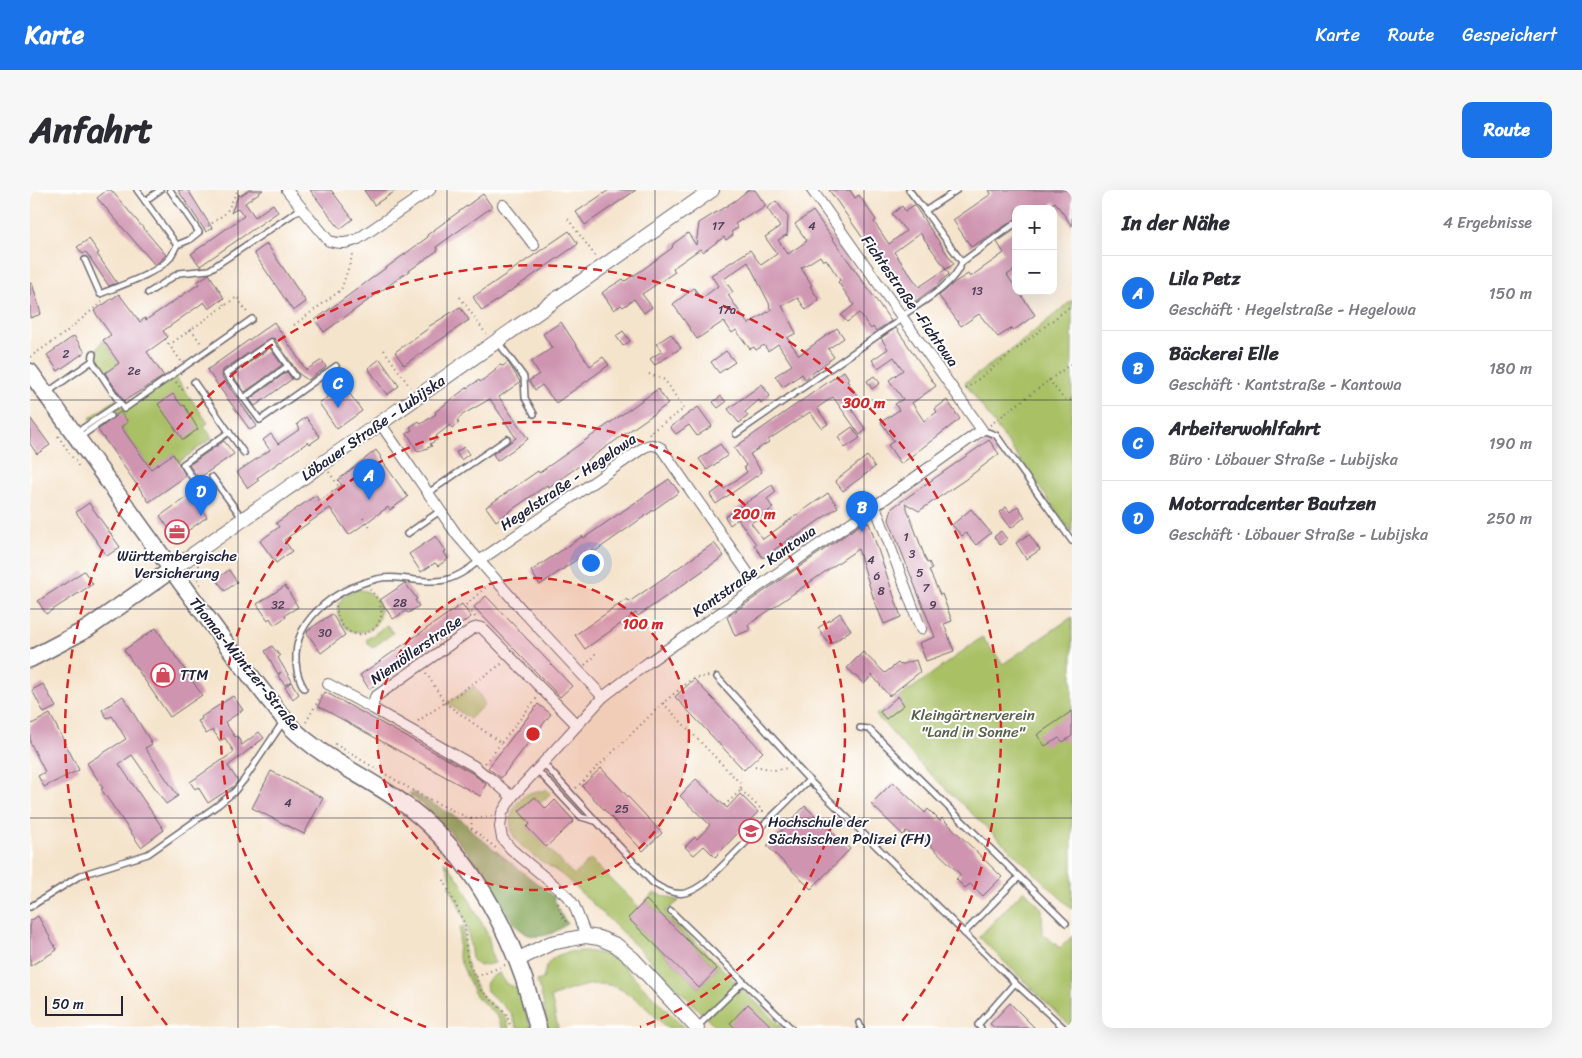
<!DOCTYPE html>
<html lang="de">
<meta charset="utf-8">
<style>
body{margin:0;font-family:Sriracha,sans-serif;background:#f7f7f7;color:#2b2b33}
.controls{position:absolute;right:15px;top:15px;display:grid;overflow:hidden;border-radius:10px;box-shadow:0 5px 20px #0002}
.controls button{width:45px;height:45px;display:grid;place-items:center;padding:0;border:0;border-bottom:1px solid #e1e1e2;background:#fff;color:#2b2b33;font:25px sans-serif}
.scale{position:absolute;left:15px;bottom:12px;width:78px;box-sizing:border-box;padding-left:5px;border:2px solid #22223b;border-top:0;font-size:14px;line-height:18px;white-space:nowrap;color:#22223b;-webkit-text-stroke:4px #fff;paint-order:stroke}
.you{position:absolute;left:560px;top:372px;width:18px;height:18px;margin:-12px;border:4px solid #fff;border-radius:50%;background:#1a73e8;box-shadow:0 0 0 8px #1a73e833}
.badge{display:grid;place-items:center;width:32px;height:32px;border-radius:50%;background:#1a73e8;color:#fff;font-size:16px;font-weight:700}
.pin{position:absolute;translate:-50% -41px;filter:drop-shadow(0 1px 2px #0008)}
.pin::after{content:'';position:absolute;top:26px;width:18px;height:15px;background:inherit;clip-path:polygon(0 0,100% 0,50% 100%)}
.list{margin:0;padding:0;list-style:none}
h2{display:flex;justify-content:space-between;align-items:center;height:65px;margin:0;padding:0 20px;font-size:21px}
h2 small{font-size:16px;font-weight:400;color:#7c7c81}
.list li{display:grid;grid-template-columns:32px 1fr auto;gap:15px;align-items:center;box-sizing:border-box;height:75px;padding:0 20px;border-top:1px solid #e1e1e2}
.list b{display:block;font-size:19px;white-space:nowrap}
.list p{margin:0;font-size:16px;white-space:nowrap;color:#7c7c81}
.list em{font-size:16px;font-style:normal;color:#7c7c81}
.map{position:relative;flex:none;width:1042px;height:838px;overflow:hidden;border-radius:10px}
header{display:flex;align-items:center;gap:30px;box-sizing:border-box;height:70px;padding:0 25px;background:#1a73e8;color:#fff}
header strong{font-size:24px}
nav{display:flex;gap:28px;margin-inline-start:auto;font-size:18px}
.intro{display:flex;align-items:center;justify-content:space-between;box-sizing:border-box;height:120px;padding:0 30px}
h1{margin:0;font-size:35px}
.button{padding:12px 22px;border-radius:10px;background:#1a73e8;color:#fff;font-size:18px;font-weight:700}
main{display:flex;gap:30px;padding:0 30px}
aside{flex:1;background:#fff;border-radius:10px;box-shadow:0 5px 20px #0002}
.map>svg:first-child{display:block}
.green{fill:#a9c065;stroke:#667150}
.forest{fill:#86a65a;stroke:#54644a}
.building{fill:#cf95b0;fill-rule:evenodd}
.lines{fill:none;stroke-linecap:round;stroke-linejoin:round}
.lane-casing{stroke:#6c666e;stroke-width:8}
.street-casing{stroke:#6c666e;stroke-width:12}
.secondary-casing{stroke:#6c666e;stroke-width:16}
.primary-casing{stroke:#6c666e;stroke-width:19}
.path{stroke:#6c666e;stroke-width:2;stroke-dasharray:1 4;stroke-linecap:butt}
.lane{stroke:#fff;stroke-width:5}
.street{stroke:#fff;stroke-width:10}
.secondary{stroke:#fff;stroke-width:14}
.primary{stroke:#fff;stroke-width:16}
.grid{fill:none;stroke:#22223b;stroke-width:1;stroke-opacity:0.55}
.ring{fill:none;stroke:#d62828;stroke-width:2.5;stroke-dasharray:9 6}
.labels{text-anchor:middle;dominant-baseline:central;stroke-width:4;stroke-linejoin:round;paint-order:stroke}
.number-label{font-size:12px;fill:#4d3f58}
.street-label{font-size:15px;fill:#22223b;stroke:#fff}
.poi-label{font-size:15px;fill:#22223b;stroke:#fff;text-anchor:start}
.park-label{font-size:15px;fill:#58614c;stroke:#fff}
.centre{fill:#d62828;stroke:#fff;stroke-width:2.5}
.ring-label{font-size:15px;text-anchor:middle;font-weight:bold;fill:#d62828;stroke:#fff;stroke-width:4;stroke-linejoin:round;paint-order:stroke}
</style>
<header>
<strong>Karte</strong>
<nav><a>Karte</a><a>Route</a><a>Gespeichert</a></nav>
</header>
<div class="intro"><h1>Anfahrt</h1><a class="button">Route</a></div>
<main>
<div class="map">
<svg width="1042" height="838" viewBox="0 0 1042 838">
<rect width="100%" height="100%" fill="#fff"/>
<filter id="ink" filterUnits="userSpaceOnUse"><feTurbulence type="fractalNoise" baseFrequency=".02" numOctaves="2"/><feDisplacementMap in="SourceGraphic" scale="10" xChannelSelector="R" yChannelSelector="G"/><feConvolveMatrix kernelMatrix="1 2 1 2 8 2 1 2 1" color-interpolation-filters="sRGB"/></filter>
<filter id="wash" filterUnits="userSpaceOnUse"><feTurbulence type="fractalNoise" baseFrequency=".0096" numOctaves="4" result="noise"/><feDisplacementMap in="SourceGraphic" scale="20" xChannelSelector="R" yChannelSelector="G"/><feGaussianBlur stdDeviation="1.12" result="paint"/><feColorMatrix in="noise" values="0 0 0 0 0 0 0 0 0 0 0 0 0 0 0 0 0 1.4 0 .05"/><feComposite in="paint" operator="in"/></filter>
<g filter="url(#wash)">
<rect width="100%" height="100%" fill="#f5e4cc"/>
<!-- green -->
<g class="green">
<polygon points="1042,110 1042,343 935,193 990,153"/>
<polygon points="73,150 89,173 75,183 63,164"/>
<polygon points="144,185 178,233 174,236 182,248 149,272 143,264 132,272 122,281 91,237 97,232 90,222 67,238 60,228 87,209 94,219"/>
<circle cx="329" cy="421" r="21"/>
<polygon points="1042,427 1042,719 891,575 846,525 952,447 973,474"/>
<polygon points="357,435 363,443 342,458 336,450"/>
<polygon points="444,496 455,514 440,529 417,513"/>
<path d="M516 599 520 604 512 612 504 607 489 621 500 633 497 637 544 685 561 669 609 717 598 729 669 798 687 779 616 710 625 703 649 711 635 722 752 838H686C638 788 589 738 538 690 523 676 496 665 485 648 472 627 490 598 514 601Z"/>
<path d="M414 671C429 686 438 706 447 725 451 732 455 738 458 746 461 755 460 765 465 773L449 776 442 770C439 740 434 723 419 696L422 694 421 688Z"/>
<polygon points="994,700 1012,719 1013,744 1030,758 1042,746 1042,838 949,747"/>
<path d="M434 736C433 759 436 784 450 803 459 817 476 819 479 838H472L468 827 445 805 428 766 430 737Z"/>
<path d="M557 761 577 765 589 772 654 838H637C618 820 595 792 566 794 551 795 535 802 521 807L528 838H517L513 811 507 791 513 789C514 785 515 781 516 777 523 762 543 761 557 761Z"/>
<path d="M469 783C473 791 478 798 488 797L501 838H487L481 823 457 801C454 791 460 787 469 783Z"/>
</g>
<!-- forest -->
<path class="forest" d="M382 602 433 631 443 642 460 656 523 706 530 723 537 733C528 743 507 751 495 743 478 733 471 708 460 693 437 661 411 628 379 604Z"/>
<g id="blocks">
<!-- building -->
<g class="building">
<polygon points="77,0 81,0 136,65 129,72 125,75 67,8"/>
<polygon points="148,0 158,0 182,38 176,42"/>
<polygon points="219,0 233,0 215,13 225,27 243,14 248,22 170,76 161,64 214,26 208,18 201,23 209,4 210,6"/>
<polygon points="280,0 301,0 323,29 310,39"/>
<polygon points="334,0 367,0 344,15"/>
<polygon points="579,0 606,0 555,35 546,22"/>
<polygon points="718,0 725,0 736,16 724,24 723,22 705,34 708,38 701,42 703,45 696,50 694,47 673,62 670,59 643,78 645,82 612,104 622,117 614,123 604,109 593,117 591,115 584,120 572,103 577,99 593,89 595,91 612,80 642,58 643,54 658,43 666,55 669,33 706,10"/>
<path d="M799 0H820L825 8 829 5 846 30 844 32 859 54 876 41 862 24 872 16 875 21 884 15 924 74 916 79 919 84 904 98 880 115ZM890 43 916 79 889 97 864 62Z"/>
<polygon points="959,0 1042,0 1042,36 1025,12 1015,19 986,19 986,29 941,57 923,30 961,4"/>
<polygon points="453,4 462,17 406,57 408,60 294,142 285,130 398,47 397,45"/>
<path d="M746 11 758 27 757 46 756 45 748 50 758 64 777 51 765 34 783 21 861 131 846 141 843 137 841 139 829 123 817 132 811 125 824 115 808 92 810 90 796 69 793 71 790 66 771 78 782 95 780 96 789 110 776 120 768 108 752 116 766 143 757 148 769 165 807 138 814 148 798 159 804 167 775 189 772 184 753 197 745 186 762 175 748 154 738 161 734 155 726 160 724 157 720 159 706 140 702 143 694 131 667 149 643 114 664 98 671 109 688 96 681 85 720 60 731 75 747 64 735 47 750 37 737 18ZM718 72 740 115 739 116 741 120 718 134 698 105 703 102 694 89Z"/>
<polygon points="986,39 986,79 977,85 986,98 986,101 988,101 1005,125 984,140 982,138 968,147 949,124 931,136 909,106 925,92 938,84 940,87 974,63 967,52"/>
<polygon points="539,41 548,54 452,121 443,107"/>
<polygon points="59,49 69,63 67,64 87,93 79,96 56,62 53,64 47,57"/>
<polygon points="237,54 276,112 263,121 224,63"/>
<polygon points="179,84 194,108 179,119 174,112 133,141 138,147 117,162 134,186 94,211 75,183 89,173 73,150 81,145 64,121 89,104 110,132 115,128 116,130 169,94 167,92"/>
<polygon points="0,93 2,93 11,124 0,128"/>
<polygon points="430,117 439,130 374,175 365,162 399,138 398,137"/>
<polygon points="244,132 276,180 292,170 296,177 278,190 269,184 245,149 241,148 193,180 192,187 227,236 220,240 177,180"/>
<polygon points="531,132 560,176 573,167 579,175 526,213 512,195 505,200 499,191 509,184 501,172 522,158 513,144"/>
<polygon points="866,138 906,196 882,213 894,231 907,222 905,219 917,210 930,229 871,274 858,255 864,251 851,232 869,220 865,214 873,209 859,190 873,180 864,167 848,178 842,170 858,159 851,148"/>
<polygon points="593,141 600,151 593,156 586,146"/>
<polygon points="641,144 651,158 625,175 620,169 632,161 626,154"/>
<polygon points="44,146 55,162 28,181 17,165"/>
<polygon points="240,158 252,175 215,202 202,185"/>
<polygon points="696,161 705,172 689,183 681,172"/>
<polygon points="350,169 369,196 357,205 338,178"/>
<polygon points="478,172 490,192 469,207 498,249 467,271 463,264 486,248 460,209 432,225 427,231 429,233 422,238 420,235 406,246 408,249 400,254 402,256 388,262 377,243 382,240 380,237 389,231 391,234 406,224 405,222 431,202 449,190 450,192 465,181 466,178 470,175 473,176"/>
<polygon points="814,181 819,189 817,191 829,208 820,215 823,219 822,220 836,240 830,245 803,207 787,218 798,234 792,238 780,222 738,250 739,252 720,264 732,282 686,314 680,305 692,296 694,299 717,282 714,277 716,275 704,258"/>
<polygon points="257,182 262,189 225,216 220,209"/>
<polygon points="844,186 850,193 842,199 837,191"/>
<polygon points="732,194 740,206 731,213 729,210 715,222 718,226 709,233 698,219"/>
<polygon points="628,199 638,214 519,297 517,295 466,331 456,317 508,281 509,283"/>
<polygon points="308,200 311,204 317,200 332,221 307,239 289,213"/>
<polygon points="143,204 152,216 154,215 168,239 153,250 128,214"/>
<polygon points="691,206 696,212 688,218 683,212"/>
<polygon points="668,217 682,236 667,246 659,235 646,244 640,237"/>
<polygon points="90,222 98,232 91,237 121,279 143,264 156,286 119,312 68,240"/>
<polygon points="276,227 290,247 280,254 278,252 227,288 229,290 218,298 207,282 240,260 233,250 241,244 248,254 270,239 267,234"/>
<polygon points="0,228 20,255 7,264 0,254"/>
<polygon points="822,237 830,248 815,258 808,247"/>
<polygon points="959,250 969,264 936,289 889,321 875,313 897,373 899,372 902,379 899,380 910,405 912,404 922,431 914,434 924,461 896,471 889,453 905,447 859,330 862,318"/>
<polygon points="194,251 204,264 169,288 159,275"/>
<polygon points="690,254 698,265 677,280 669,269"/>
<polygon points="434,257 439,264 431,270 426,262"/>
<polygon points="346,260 351,267 350,268 378,307 360,320 358,317 319,345 300,318 254,350 262,361 246,373 230,351 249,337 246,333 286,305 289,311 312,295 308,290"/>
<polygon points="837,266 845,277 813,301 805,291"/>
<polygon points="639,289 649,302 564,362 562,359 510,395 501,381 553,346 554,348"/>
<polygon points="742,295 746,302 737,309 743,318 721,333 733,349 798,303 808,317 764,348 763,346 733,368 724,355 726,354 708,329 700,335 695,327"/>
<polygon points="161,304 177,327 149,347 144,346 130,326"/>
<polygon points="59,313 90,357 77,366 46,322"/>
<polygon points="988,316 995,327 981,338 969,322 976,317 980,322"/>
<polygon points="941,319 961,343 946,355 936,343 932,346 922,335"/>
<polygon points="834,332 839,333 871,427 854,434 844,410 828,359 718,435 720,440 705,446 697,427"/>
<polygon points="971,341 977,349 970,355 964,347"/>
<polygon points="999,344 1010,360 996,369 986,353"/>
<polygon points="406,346 416,361 414,362 418,369 408,376 405,373 391,382 379,364"/>
<polygon points="684,353 694,366 608,426 606,423 555,459 545,445 597,409 599,412"/>
<polygon points="199,380 207,392 195,401 186,389"/>
<polygon points="54,381 63,394 16,424 8,411"/>
<polygon points="375,393 387,409 385,410 389,416 378,423 376,421 363,429 350,410"/>
<polygon points="255,396 268,417 255,425 256,427 244,435 240,428 238,430 227,414"/>
<polygon points="456,406 542,496 530,507 444,417"/>
<polygon points="432,414 441,427 339,499 330,485"/>
<polygon points="810,423 821,440 800,455 788,438"/>
<polygon points="302,424 315,445 291,463 277,443 278,440"/>
<polygon points="126,438 172,505 140,527 94,460"/>
<polygon points="242,456 250,466 248,468 262,491 255,495 248,486 251,482 248,484 235,461"/>
<polygon points="833,462 855,483 868,473 870,475 886,470 890,482 859,506 842,485 834,494 817,478"/>
<polygon points="664,489 733,562 714,580 645,507"/>
<polygon points="261,492 269,504 263,509 255,497"/>
<polygon points="13,494 26,517 14,523 2,500"/>
<polygon points="295,502 442,583 456,594 450,606 288,516"/>
<polygon points="93,506 122,554 115,558 148,606 136,614 102,565 89,574 134,640 111,657 71,599 73,598 57,573 96,549 82,526 77,528 72,520"/>
<polygon points="203,506 213,520 195,532 205,547 207,546 212,555 229,542 234,548 198,576 208,591 204,596 178,613 168,597 165,599 160,592 204,562 195,548 190,551 183,540 176,544 168,531 172,529 171,527"/>
<polygon points="868,506 874,515 856,529 850,522"/>
<polygon points="508,514 521,524 471,588 458,578"/>
<polygon points="1042,521 1042,546 1033,552 1029,548 1015,556 1007,545"/>
<polygon points="20,524 49,580 14,597 8,586 15,582 0,552 0,535"/>
<polygon points="571,578 632,643 613,661 552,596"/>
<polygon points="241,581 293,608 274,644 222,618"/>
<polygon points="666,589 697,618 710,604 728,622 685,667 674,656 664,665 655,657 665,647 667,649 680,635 650,606"/>
<polygon points="863,592 895,623 898,619 910,631 912,628 972,687 953,706 940,694 935,698 926,689 931,685 893,648 889,653 877,641 873,645 841,614"/>
<polygon points="505,607 516,619 525,610 544,631 516,657 497,637 500,634 489,621"/>
<polygon points="775,616 820,659 781,699 737,656"/>
<polygon points="616,710 687,779 669,798 598,728"/>
<polygon points="8,726 27,760 0,776 0,731"/>
<polygon points="980,813 1005,838 965,838 960,834"/>
<polygon points="718,814 743,838 705,838 700,833"/>
</g>
</g>
</g>
<g filter="url(#ink)">
<use href="#blocks" fill-opacity="0" stroke="#6c666e" stroke-width="1"/>
<g class="lines">
<!-- lane casing -->
<g class="lane-casing">
<g id="lane">
<polyline points="107,0 147,55 159,50 169,42 140,0"/>
<polyline points="879,0 895,21 927,0"/>
<polyline points="115,11 130,0"/>
<polyline points="895,21 932,72 986,33"/>
<path d="M55 70 70 104C89 96 126 84 139 69 142 65 145 59 147 55"/>
<polyline points="118,103 149,83 179,80 272,18"/>
<path d="M872 126C892 112 924 95 932 72"/>
<polyline points="468,152 494,187 495,208 504,224"/>
<polyline points="62,171 63,164"/>
<polyline points="265,186 241,152 196,184 230,230 306,176"/>
<polyline points="164,192 199,242 153,274 168,296"/>
<polyline points="18,202 62,171 94,219 222,129"/>
<polyline points="214,208 258,176"/>
<polyline points="952,240 966,245 1042,351"/>
<polyline points="47,242 90,213"/>
<polyline points="199,242 214,263"/>
<polyline points="706,244 873,128"/>
<polyline points="50,247 80,226"/>
<polyline points="182,287 213,329"/>
<polyline points="398,303 477,249"/>
<polyline points="377,344 410,321"/>
<path d="M274 498C271 493 268 486 267 480 258 431 305 399 347 389 358 386 368 388 378 389 411 394 423 392 449 371"/>
<polyline points="830,538 839,539 1036,733"/>
<path d="M513 573 623 693C646 708 658 707 678 690L779 590 766 576 760 567 687 487"/>
<polyline points="507,580 551,627 565,631"/>
<polyline points="779,590 985,793 1034,838"/>
<polyline points="0,717 51,685 118,664 188,615 204,602 214,590 253,532"/>
<polyline points="641,721 761,838"/>
<polyline points="934,743 989,687"/>
<polyline points="829,833 831,838"/>
<polyline points="667,837 713,792"/>
<polyline points="951,838 948,835 985,793"/>
</g>
</g>
<!-- street casing -->
<g class="street-casing">
<g id="street">
<path d="M257 0 299 51C310 54 317 54 328 49L400 0"/>
<polyline points="473,15 504,55"/>
<polyline points="350,233 427,345 492,420 573,507"/>
<polyline points="845,316 891,439"/>
<path d="M449 371 613 258C620 254 624 254 631 258L727 396"/>
<polyline points="298,494 342,518"/>
<polyline points="455,585 444,576 342,518 345,507 442,439 448,437 452,438 547,535"/>
<polyline points="460,588 482,607"/>
<polyline points="556,746 544,715 536,705 481,659 472,648 470,637 472,623 482,607 573,507 619,472 845,316 952,240 782,0"/>
</g>
</g>
<!-- secondary casing -->
<g class="secondary-casing">
<g id="secondary">
<polyline points="141,380 682,0"/>
<polyline points="487,770 521,753 556,746 569,748 586,755 603,769 667,838"/>
</g>
</g>
<!-- primary casing -->
<g class="primary-casing">
<g id="primary">
<path d="M0 182C60 265 119 350 181 433 199 458 218 483 237 507 245 517 253 528 261 537 292 568 335 586 370 611 430 653 470 721 494 789 499 805 503 822 508 838"/>
<polyline points="0,469 57,439 141,380"/>
</g>
</g>
<!-- path -->
<g class="path">
<polyline points="538,29 566,67"/>
<polyline points="174,39 196,23 208,0"/>
<polyline points="430,107 456,144"/>
<polyline points="191,110 195,115"/>
<polyline points="264,135 311,100 324,61"/>
<polyline points="161,139 172,155"/>
<polyline points="135,149 139,155"/>
<polyline points="354,160 380,197"/>
<polyline points="0,167 31,146 72,112"/>
<polyline points="151,171 139,155 207,107 218,124"/>
<polyline points="619,184 635,190 654,219 619,243 620,245"/>
<polyline points="1019,190 1033,208 1042,210"/>
<polyline points="146,192 152,200 159,195"/>
<polyline points="936,199 1042,115"/>
<polyline points="960,235 1042,173"/>
<polyline points="28,246 49,277"/>
<polyline points="299,282 309,297"/>
<polyline points="333,328 341,339"/>
<polyline points="169,375 166,385 171,396"/>
<path d="M306 416C312 471 379 435 338 398"/>
<polyline points="445,427 436,415 457,396"/>
<polyline points="555,475 565,466 565,461"/>
<polyline points="396,483 415,513 471,553 507,508"/>
<polyline points="633,513 710,593 711,600 694,616"/>
<polyline points="388,531 473,473"/>
<polyline points="276,532 292,504"/>
<polyline points="305,554 348,580"/>
<polyline points="455,573 471,553"/>
<polyline points="725,576 744,580 759,578"/>
<polyline points="352,582 394,607 441,629 442,639 467,659"/>
<polyline points="546,598 633,513 663,488 680,486"/>
<polyline points="711,600 734,622"/>
<polyline points="441,629 462,626"/>
<polyline points="414,690 435,735 436,761 439,774 446,787"/>
<polyline points="528,713 531,723 535,731 539,731"/>
<polyline points="475,775 446,787 451,800 476,823 481,838"/>
</g>
<!-- lane -->
<use href="#lane" class="lane"/>
<!-- street -->
<use href="#street" class="street"/>
<!-- secondary -->
<use href="#secondary" class="secondary"/>
<!-- primary -->
<use href="#primary" class="primary"/>
</g>
</g>
<!-- grid -->
<path class="grid" d="M208 0V838M417 0V838M625 0V838M834 0V838M0 210H1042M0 419H1042M0 628H1042"/>
<!-- distance rings -->
<circle cx="503" cy="544" r="156" fill="#d62828" fill-opacity=".12"/>
<g class="ring">
<circle cx="503" cy="544" r="156"/>
<path d="M396 837A312 312 0 1 1 610 837"/>
<path d="M137 835A468 468 0 1 1 869 835"/>
</g>
<!-- icons -->
<defs>
<g id="office-ring" transform="scale(1.25)"><circle r="9.5" fill="#fff" stroke="#d1495b" stroke-width="1.5"/><path d="M-6-3h4V-5.5h4V-3h4V5H-6ZM-1-4.5V-3h2v-1.5ZM-6 0V1H6V0Z" fill="#d1495b"/></g>
<g id="shop-ring" transform="scale(1.25)"><circle r="9.5" fill="#fff" stroke="#d1495b" stroke-width="1.5"/><path d="M-5-2.5h2.3a2.7 3.5 0 0 1 5.4 0H5L5.5 6h-11ZM-1.5-2.5h3a1.5 2.3 0 0 0-3 0Z" fill="#d1495b"/></g>
<g id="university-ring" transform="scale(1.25)"><circle r="9.5" fill="#fff" stroke="#d1495b" stroke-width="1.5"/><path d="M0-5L7-2L0 1L-7-2ZM-4 1L0 2.5L4 1V4Q0 6-4 4Z" fill="#d1495b"/></g>
</defs>
<g fill-rule="evenodd">
<use href="#office-ring" x="147" y="342"/>
<use href="#shop-ring" x="133" y="485"/>
<use href="#university-ring" x="721" y="641"/>
</g>
<g class="labels">
<!-- number labels -->
<g class="number-label">
<text x="688" y="36">17</text>
<text x="782" y="36">4</text>
<text x="947" y="101">13</text>
<text x="697" y="120">17a</text>
<text x="36" y="164">2</text>
<text x="104" y="181">2e</text>
<text x="876" y="347">1</text>
<text x="882" y="364">3</text>
<text x="841" y="370">4</text>
<text x="890" y="383">5</text>
<text x="847" y="386">6</text>
<text x="896" y="398">7</text>
<text x="851" y="401">8</text>
<text x="370" y="413">28</text>
<text x="248" y="415">32</text>
<text x="903" y="415">9</text>
<text x="295" y="443">30</text>
<text x="258" y="613">4</text>
<text x="592" y="619">25</text>
</g>
<!-- street labels -->
<g class="street-label">
<text transform="translate(880 111) rotate(55)">Fichtestraße -Fichtowa</text>
<text transform="translate(343 238) rotate(-35)">Löbauer Straße - Lubijska</text>
<text transform="translate(538 292) rotate(-34)">Hegelstraße - Hegelowa</text>
<text transform="translate(724 381) rotate(-35)">Kantstraße - Kantowa</text>
<text transform="translate(386 460) rotate(-35)">Niemöllerstraße</text>
<text transform="translate(215 474) rotate(51)">Thomas-Müntzer-Straße</text>
</g>
<!-- poi labels -->
<g class="poi-label">
<text x="147" y="366" text-anchor="middle">Württembergische<tspan x="147" dy="17">Versicherung</tspan></text>
<text x="150" y="485">TTM</text>
<text x="738" y="632">Hochschule der<tspan x="738" dy="17">Sächsischen Polizei (FH)</tspan></text>
</g>
<!-- park labels -->
<g class="park-label">
<text x="943" y="525">Kleingärtnerverein<tspan x="943" dy="17">"Land in Sonne"</tspan></text>
</g>
</g>
<circle cx="503" cy="544" r="8" class="centre"/>
<g class="ring-label">
<text x="834" y="218">300 m</text>
<text x="724" y="329">200 m</text>
<text x="613" y="439">100 m</text>
</g>
</svg>
<div class="controls">
<button>+</button>
<button>−</button>
</div>
<div class="scale">50 m</div>
<div class="you"></div>
<div class="pin badge" style="left:339px;top:310px">A</div>
<div class="pin badge" style="left:832px;top:342px">B</div>
<div class="pin badge" style="left:308px;top:218px">C</div>
<div class="pin badge" style="left:171px;top:326px">D</div>
</div>
<aside>
<h2>In der Nähe<small>4 Ergebnisse</small></h2>
<ul class="list">
<li><span class="badge">A</span><div><b>Lila Petz</b><p>Geschäft · Hegelstraße - Hegelowa</p></div><em>150 m</em></li>
<li><span class="badge">B</span><div><b>Bäckerei Elle</b><p>Geschäft · Kantstraße - Kantowa</p></div><em>180 m</em></li>
<li><span class="badge">C</span><div><b>Arbeiterwohlfahrt</b><p>Büro · Löbauer Straße - Lubijska</p></div><em>190 m</em></li>
<li><span class="badge">D</span><div><b>Motorradcenter Bautzen</b><p>Geschäft · Löbauer Straße - Lubijska</p></div><em>250 m</em></li>
</ul>
</aside>
</main>
